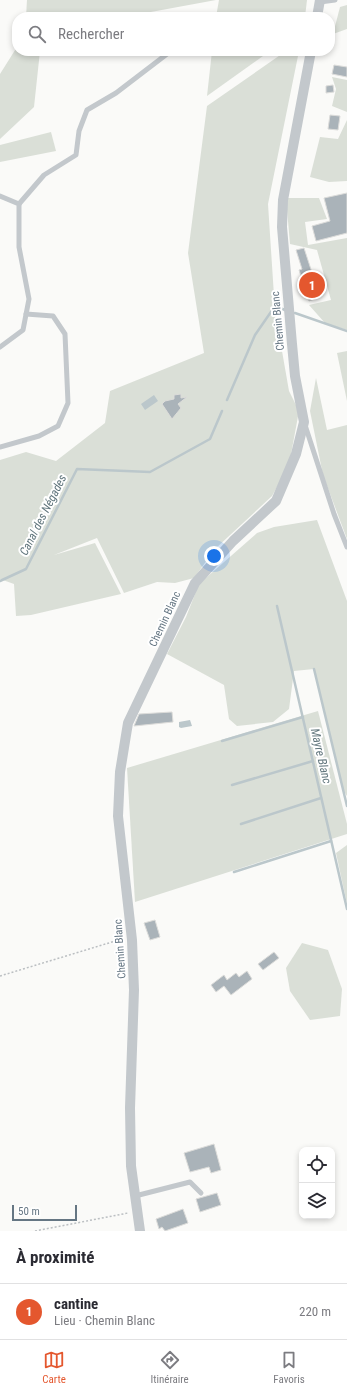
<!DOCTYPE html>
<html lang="fr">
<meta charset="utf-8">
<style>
body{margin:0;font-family:"Roboto Condensed",sans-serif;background:#f7f7f7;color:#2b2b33}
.controls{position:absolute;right:12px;bottom:12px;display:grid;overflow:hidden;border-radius:8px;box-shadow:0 2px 6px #0003}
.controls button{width:36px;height:36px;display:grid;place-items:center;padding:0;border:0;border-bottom:1px solid #e1e1e2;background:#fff;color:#2b2b33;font:20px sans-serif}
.scale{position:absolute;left:12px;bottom:10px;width:65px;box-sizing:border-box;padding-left:4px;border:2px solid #657683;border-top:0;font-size:11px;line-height:14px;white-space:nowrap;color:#657683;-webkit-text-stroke:3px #fff;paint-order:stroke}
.you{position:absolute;left:214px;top:556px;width:14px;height:14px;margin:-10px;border:3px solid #fff;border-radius:50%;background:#1a73e8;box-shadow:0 0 0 6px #1a73e833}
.badge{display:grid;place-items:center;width:26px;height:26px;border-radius:50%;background:#e4572e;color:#fff;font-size:13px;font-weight:700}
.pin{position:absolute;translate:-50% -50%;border:2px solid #fff;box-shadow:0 1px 4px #0006}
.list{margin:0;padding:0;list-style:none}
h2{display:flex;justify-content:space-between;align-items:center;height:52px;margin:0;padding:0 16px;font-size:17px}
h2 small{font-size:13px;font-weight:400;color:#7c7c81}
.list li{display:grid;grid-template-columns:26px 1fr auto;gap:12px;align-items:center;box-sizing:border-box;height:56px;padding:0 16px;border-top:1px solid #e1e1e2}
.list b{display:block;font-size:15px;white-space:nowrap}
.list p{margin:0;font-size:13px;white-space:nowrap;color:#7c7c81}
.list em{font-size:13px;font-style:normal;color:#7c7c81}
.icon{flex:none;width:22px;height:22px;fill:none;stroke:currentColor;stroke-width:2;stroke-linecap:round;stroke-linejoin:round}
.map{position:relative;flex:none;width:347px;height:1231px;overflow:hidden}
.search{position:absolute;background:#fff;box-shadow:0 2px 6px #0003;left:12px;right:12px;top:12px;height:44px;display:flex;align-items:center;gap:10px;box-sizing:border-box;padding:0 14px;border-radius:16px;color:#7c7c81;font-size:15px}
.sheet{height:108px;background:#fff}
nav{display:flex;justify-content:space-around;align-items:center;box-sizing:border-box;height:56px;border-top:1px solid #e1e1e2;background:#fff;font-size:11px;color:#7c7c81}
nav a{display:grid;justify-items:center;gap:2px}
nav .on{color:#e4572e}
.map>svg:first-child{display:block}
.green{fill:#dadfd7}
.water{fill:#bbc7cb}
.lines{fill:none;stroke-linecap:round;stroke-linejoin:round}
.stream{stroke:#bbc7cb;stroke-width:2.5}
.building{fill:#aab3b9;stroke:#dcdcda}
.path{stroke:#bbbfc2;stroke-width:1.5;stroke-dasharray:2 2;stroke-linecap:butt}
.service{stroke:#c3c8cc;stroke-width:5}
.minor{stroke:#c3c8cc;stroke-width:10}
.labels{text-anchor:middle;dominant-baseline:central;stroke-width:4;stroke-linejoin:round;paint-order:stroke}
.street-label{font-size:11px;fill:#657683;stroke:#fff}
.water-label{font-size:12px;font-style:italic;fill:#60757c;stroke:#fff}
</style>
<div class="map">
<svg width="347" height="1231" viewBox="0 0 347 1231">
<rect width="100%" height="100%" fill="#fafaf8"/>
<!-- green -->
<g class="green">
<polygon points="27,0 216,0 140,14 26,17"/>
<polygon points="219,0 307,0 305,17 216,17"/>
<polygon points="347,5 347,29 333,34 340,7"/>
<polygon points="17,47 17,51 40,51 34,107 0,139 0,74"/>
<polygon points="212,51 270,51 207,96"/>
<polygon points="286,51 299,51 268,204 275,311 289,391 299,411 289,465 272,496 215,549 194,578 175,583 157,582 124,593 97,538 54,555 95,543 121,594 31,615 16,616 14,584 0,579 0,460 26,452 56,461 105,423 110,391 204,353 188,253 207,106"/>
<polygon points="332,77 347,80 347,112 332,106 336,89"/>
<polygon points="347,120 347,181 329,182 310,177 320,137 338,139"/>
<polygon points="51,132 56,151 0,162 0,145"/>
<polygon points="286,198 319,198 327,219 305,222 308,245 347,238 347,330 325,323 309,305 331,300 317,250 290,244"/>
<polygon points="347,351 347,401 337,353"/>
<polygon points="316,378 327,430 347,425 347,539 323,475 310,411"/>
<polygon points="317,520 347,601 347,796 343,790 314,669 294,671 289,709 273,722 237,726 229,719 224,685 167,654 186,617 199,584 257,533 274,527"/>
<polygon points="318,711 347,824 347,834 135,902 127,768"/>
<polygon points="347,845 347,904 336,853"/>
<polygon points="302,943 328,950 342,989 340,1016 310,1020 290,991 286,968"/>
</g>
<!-- water -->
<g class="water">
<polygon points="154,395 158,401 145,410 141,404"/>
<polygon points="190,720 192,726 181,728 179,727 179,722"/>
</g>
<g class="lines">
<!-- stream -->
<g class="stream">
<polyline points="295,313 347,331"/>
<polyline points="227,400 255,335 275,306 285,310"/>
<polyline points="0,581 26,569 77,469 150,472 210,439 222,411"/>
<polyline points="277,606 347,909"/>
<polyline points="314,669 347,806"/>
<polyline points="222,741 303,717"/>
<polyline points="232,785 313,761"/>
<polyline points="241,824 321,798"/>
<polyline points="234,872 331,841"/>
</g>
</g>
<!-- building -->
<g class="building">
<polygon points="334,65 347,67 347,77 332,74"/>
<polygon points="333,85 334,92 326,93 326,86"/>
<polygon points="330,115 340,116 338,130 328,129"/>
<polygon points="347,193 347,233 316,241 312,226 330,221 324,198"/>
<polygon points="304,248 320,297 309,301 299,270 302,269 296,250"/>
<polygon points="181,394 181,398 187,397 178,404 181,408 172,419 162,404 165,401 174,399 174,395"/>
<polygon points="172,712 173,722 134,726 139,714"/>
<polygon points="155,920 160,937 150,940 144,923"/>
<polygon points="274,952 279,958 263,970 258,964"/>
<polygon points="247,971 252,979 231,995 224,986 216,992 211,985 224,975 227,980 236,973 239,977"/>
<polygon points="214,1144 221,1170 211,1173 209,1167 190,1172 184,1153"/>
<polygon points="217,1193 221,1205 200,1212 196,1199"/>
<polygon points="183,1209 188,1223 165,1231 162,1227 159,1229 156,1219"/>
</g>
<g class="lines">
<!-- path -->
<g class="path">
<polyline points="0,976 122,939"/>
<polyline points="35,1231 128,1213"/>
</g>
<!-- service -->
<g class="service">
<polyline points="320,2 335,0"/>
<polyline points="0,196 19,204 19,247 29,299 23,330 0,347"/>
<polyline points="19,204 44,175 76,155 79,131 87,110 116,93 167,54"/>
<polyline points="305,425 334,514 347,547"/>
<polyline points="0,447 39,436 58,426 68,403 65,334 53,316 26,314"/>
<polyline points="135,1196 190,1182 201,1193"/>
</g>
<!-- minor -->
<g class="minor">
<polyline points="317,17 320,0"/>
<polyline points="140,1231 131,1166 130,1108 134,990 132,940 118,816 120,772 128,723 195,583 233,541 276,501 296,454 304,422 295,376 292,344 282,227 283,200 311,51"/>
</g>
</g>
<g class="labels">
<!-- street labels -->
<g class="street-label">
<text transform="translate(278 321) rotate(-95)">Chemin Blanc</text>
<text transform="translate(165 619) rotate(-65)">Chemin Blanc</text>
<text transform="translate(120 949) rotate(-94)">Chemin Blanc</text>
</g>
<!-- water labels -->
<g class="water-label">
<text transform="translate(43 515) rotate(-63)">Canal des Négades</text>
<text transform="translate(321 756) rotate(77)">Mayre Blanc</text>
</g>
</g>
</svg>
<div class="controls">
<button><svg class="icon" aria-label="locate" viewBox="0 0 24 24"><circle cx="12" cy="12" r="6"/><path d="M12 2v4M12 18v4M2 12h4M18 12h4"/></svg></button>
<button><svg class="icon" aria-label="layers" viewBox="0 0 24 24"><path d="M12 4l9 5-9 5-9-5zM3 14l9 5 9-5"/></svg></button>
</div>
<div class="scale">50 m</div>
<div class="you"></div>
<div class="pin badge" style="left:312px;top:285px">1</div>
<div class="search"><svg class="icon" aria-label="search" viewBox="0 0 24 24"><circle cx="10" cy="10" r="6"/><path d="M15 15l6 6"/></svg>Rechercher</div>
</div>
<section class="sheet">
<h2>À proximité<small></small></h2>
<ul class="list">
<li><span class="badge">1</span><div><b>cantine</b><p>Lieu · Chemin Blanc</p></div><em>220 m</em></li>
</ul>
</section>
<nav>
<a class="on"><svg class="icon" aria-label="map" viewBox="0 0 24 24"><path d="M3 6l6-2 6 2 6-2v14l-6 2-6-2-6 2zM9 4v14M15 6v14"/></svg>Carte</a>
<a><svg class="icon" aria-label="directions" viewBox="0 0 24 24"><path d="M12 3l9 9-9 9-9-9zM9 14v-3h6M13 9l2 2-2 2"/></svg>Itinéraire</a>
<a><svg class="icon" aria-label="saved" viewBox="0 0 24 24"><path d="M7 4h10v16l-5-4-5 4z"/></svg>Favoris</a>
</nav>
